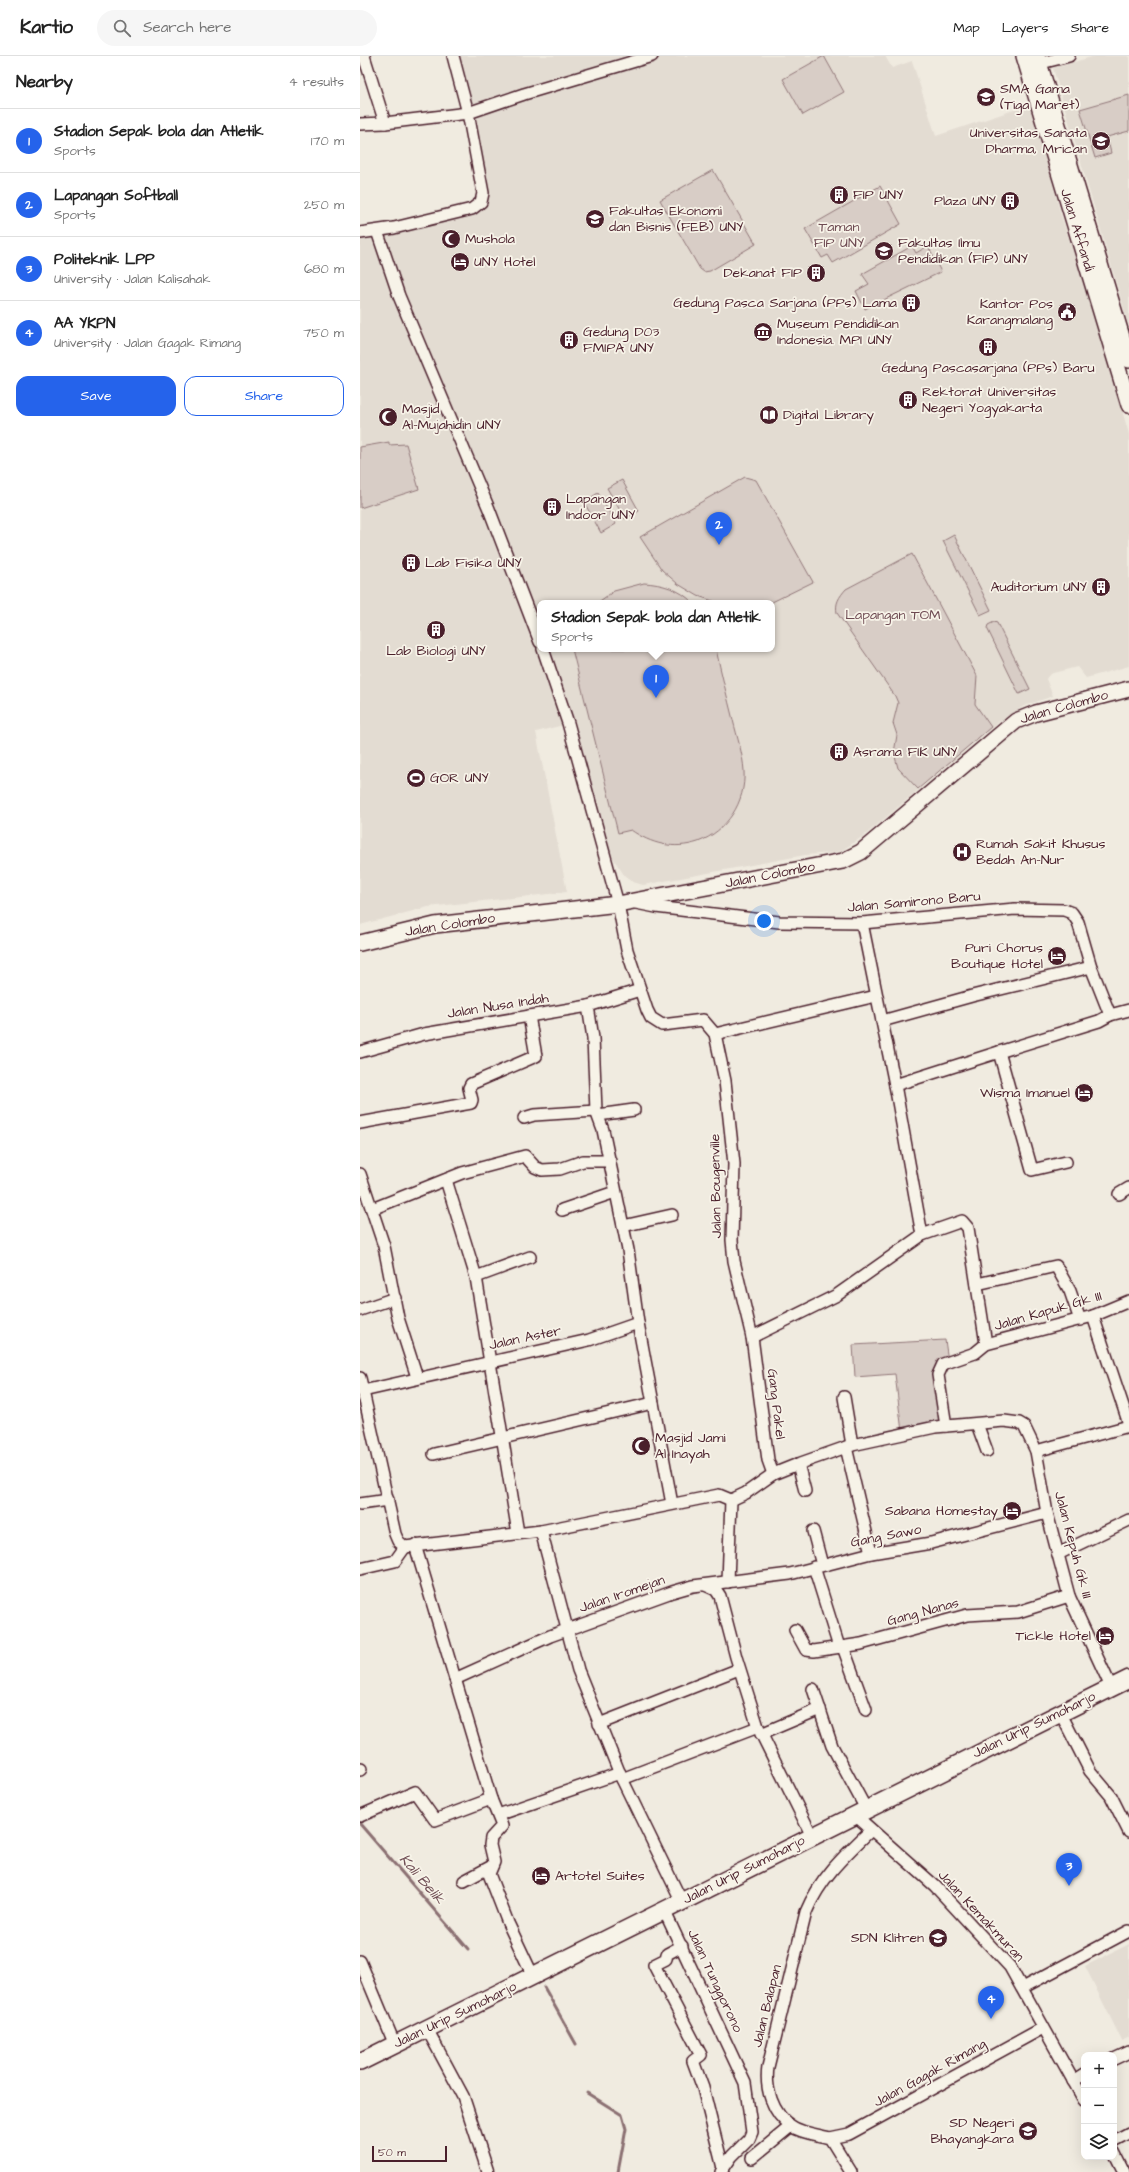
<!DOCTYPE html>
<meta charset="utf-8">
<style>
body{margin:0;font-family:"Architects Daughter",sans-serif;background:#f6f6f6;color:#222}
.controls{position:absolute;right:12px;bottom:12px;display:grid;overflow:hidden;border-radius:8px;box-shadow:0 4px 16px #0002}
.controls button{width:36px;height:36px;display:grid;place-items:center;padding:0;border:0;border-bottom:1px solid #e0e0e0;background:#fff;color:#222;font:20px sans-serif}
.scale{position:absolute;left:12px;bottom:10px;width:75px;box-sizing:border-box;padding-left:4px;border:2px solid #4a1f2b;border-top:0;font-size:11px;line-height:14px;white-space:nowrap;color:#4a1f2b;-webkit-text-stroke:3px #f7f3e8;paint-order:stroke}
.you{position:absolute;left:404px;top:865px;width:14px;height:14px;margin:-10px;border:3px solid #fff;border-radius:50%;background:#1a73e8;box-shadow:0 0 0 6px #1a73e833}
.badge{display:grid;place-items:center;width:26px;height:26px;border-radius:50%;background:#2563eb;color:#fff;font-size:13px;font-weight:700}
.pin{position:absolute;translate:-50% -33px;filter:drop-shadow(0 1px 2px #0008)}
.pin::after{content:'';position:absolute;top:21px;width:14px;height:12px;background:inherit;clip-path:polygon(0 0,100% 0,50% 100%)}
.popup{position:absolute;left:177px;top:544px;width:238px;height:52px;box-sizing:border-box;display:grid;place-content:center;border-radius:8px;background:#fff;filter:drop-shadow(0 1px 3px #0005);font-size:13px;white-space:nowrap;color:#767676}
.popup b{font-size:15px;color:#222}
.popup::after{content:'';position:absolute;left:50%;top:100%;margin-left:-8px;border:8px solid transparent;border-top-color:#fff}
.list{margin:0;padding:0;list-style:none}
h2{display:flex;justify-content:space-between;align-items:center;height:52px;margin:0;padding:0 16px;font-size:17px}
h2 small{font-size:13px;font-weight:400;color:#767676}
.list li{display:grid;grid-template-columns:26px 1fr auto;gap:12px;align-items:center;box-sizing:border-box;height:64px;padding:0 16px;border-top:1px solid #e0e0e0}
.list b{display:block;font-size:15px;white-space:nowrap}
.list p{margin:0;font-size:13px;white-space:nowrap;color:#767676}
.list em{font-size:13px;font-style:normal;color:#767676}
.actions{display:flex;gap:8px;padding:12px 16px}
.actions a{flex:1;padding:9px 0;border:1px solid #2563eb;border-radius:12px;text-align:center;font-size:14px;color:#2563eb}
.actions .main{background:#2563eb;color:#fff}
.icon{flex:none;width:22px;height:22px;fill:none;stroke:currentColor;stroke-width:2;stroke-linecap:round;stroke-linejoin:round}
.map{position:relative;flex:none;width:769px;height:2116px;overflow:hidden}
header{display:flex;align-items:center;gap:24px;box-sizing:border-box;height:56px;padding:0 20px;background:#fff;border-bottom:1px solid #e0e0e0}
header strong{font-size:19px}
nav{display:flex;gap:22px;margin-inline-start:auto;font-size:14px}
.search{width:280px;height:36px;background:#f6f6f6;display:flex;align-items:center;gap:10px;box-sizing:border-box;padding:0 14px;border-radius:22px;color:#767676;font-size:15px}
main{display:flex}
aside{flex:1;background:#fff}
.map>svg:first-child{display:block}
.built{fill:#e3dcd2;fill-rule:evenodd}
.green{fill:#d8cdc6;stroke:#917678}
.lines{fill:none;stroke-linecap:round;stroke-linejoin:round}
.stream{stroke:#8b6f72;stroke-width:3}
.minor-casing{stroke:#4a1f2b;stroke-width:14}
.secondary-casing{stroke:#4a1f2b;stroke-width:18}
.primary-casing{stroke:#4a1f2b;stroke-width:20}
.minor{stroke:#f7f3e8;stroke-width:11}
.secondary{stroke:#f7f3e8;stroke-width:15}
.primary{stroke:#f7f3e8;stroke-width:17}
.labels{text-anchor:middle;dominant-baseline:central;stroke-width:3.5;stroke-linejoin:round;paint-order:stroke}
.poi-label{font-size:14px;fill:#4a1f2b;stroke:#f7f3e8;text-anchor:start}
.park-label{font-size:14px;fill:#6e4a52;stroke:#f7f3e8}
.street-label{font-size:14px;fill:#4a1f2b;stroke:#f7f3e8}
.water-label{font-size:15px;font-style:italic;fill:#704e55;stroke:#f7f3e8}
</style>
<header>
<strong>Kartio</strong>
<div class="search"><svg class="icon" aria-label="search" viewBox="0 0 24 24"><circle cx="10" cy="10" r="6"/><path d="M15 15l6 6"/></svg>Search here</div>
<nav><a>Map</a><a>Layers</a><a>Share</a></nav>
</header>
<main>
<aside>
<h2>Nearby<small>4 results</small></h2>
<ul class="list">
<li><span class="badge">1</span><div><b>Stadion Sepak bola dan Atletik</b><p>Sports</p></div><em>170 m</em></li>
<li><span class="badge">2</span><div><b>Lapangan Softball</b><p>Sports</p></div><em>250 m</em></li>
<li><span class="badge">3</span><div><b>Politeknik LPP</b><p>University · Jalan Kalisahak</p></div><em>680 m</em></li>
<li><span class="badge">4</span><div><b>AA YKPN</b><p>University · Jalan Gagak Rimang</p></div><em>750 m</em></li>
</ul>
<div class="actions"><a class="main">Save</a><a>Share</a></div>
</aside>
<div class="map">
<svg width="769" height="2116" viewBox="0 0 769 2116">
<rect width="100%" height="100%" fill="#f0ebe0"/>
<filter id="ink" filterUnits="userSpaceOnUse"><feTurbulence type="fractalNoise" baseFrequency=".025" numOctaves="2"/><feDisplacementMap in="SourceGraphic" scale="8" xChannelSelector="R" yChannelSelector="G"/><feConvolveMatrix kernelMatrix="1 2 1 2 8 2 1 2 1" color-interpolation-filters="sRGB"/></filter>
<g filter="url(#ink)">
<!-- built -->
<g class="built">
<path d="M97 0H525L532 12 552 5 576 80 672 48 701 159 723 224 769 378V610L726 622 717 611 693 617 688 620 686 623 693 640 664 650 640 665 505 779 481 795 473 797 445 799 283 829 273 826 264 819 251 799 235 744 215 666 176 676 207 836 68 851 0 869V182L36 176 118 156 125 152 129 131ZM180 547H412V593H180Z"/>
<polygon points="735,0 769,0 769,270 693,12"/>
<polygon points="769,1888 769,1981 762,1985 725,1910"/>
</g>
<!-- green -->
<g class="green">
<polygon points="464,0 484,36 443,59 423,23"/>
<polygon points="769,39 769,75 747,81 751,97 735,102 720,53"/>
<polygon points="353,114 396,188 350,215 344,216 340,213 300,144"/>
<polygon points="520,130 541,168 473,207 468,199 462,202 445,173"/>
<polygon points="552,190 556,197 568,190 581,216 505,253 496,235 509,228 502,218"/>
<polygon points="29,386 29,389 46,388 59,433 0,452 0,391"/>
<polygon points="385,421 396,424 453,526 410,547 359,547 338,540 318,528 302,514 280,481"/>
<polygon points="262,424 279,455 265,463 247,432"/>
<polygon points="238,437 256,468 241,477 224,446"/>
<polygon points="594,479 631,554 620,559 583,485"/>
<path d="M552 498 617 620 615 648 631 671 558 733 538 712 534 697 537 679 533 667 538 647 535 640 477 557C475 547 479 541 486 533Z"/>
<path d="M284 527C302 528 320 533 333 547H237L254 535Z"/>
<polygon points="634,566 637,567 670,633 659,638 627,572 628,569"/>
<path d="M212 593H356C361 617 367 640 373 664 377 681 383 698 384 715 386 746 367 775 338 786 314 794 291 788 271 774L258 777Z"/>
<polygon points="585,1284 589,1312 575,1314 586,1368 542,1376 535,1318 495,1321 493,1289"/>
</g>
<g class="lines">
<!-- stream -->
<g class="stream">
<polyline points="0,1768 108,1893"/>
<polyline points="184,1931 216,1988"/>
<polyline points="227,2037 262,2059 266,2073 258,2116"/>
</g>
<!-- minor casing -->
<g class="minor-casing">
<g id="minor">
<polyline points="4,0 25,67"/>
<polyline points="673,9 709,0"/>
<polyline points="0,68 25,67 108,57 164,38 292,0"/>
<polyline points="17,175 39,240 129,453 180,586"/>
<polyline points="0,177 34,172 112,153 121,146 123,137 108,57 93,0"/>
<polyline points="183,593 208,667 258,848 267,894 287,954 291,962 302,969 343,964 355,978 365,1025 374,1108 372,1184 374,1205 392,1281 408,1404 413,1418"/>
<polyline points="276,847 296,851 419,866 502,867 655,853 704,854 712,857 718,866 731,911 750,959 769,954"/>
<polyline points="502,867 535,1029 562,1179"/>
<polyline points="228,950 233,982 236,1055 243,1074 268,1194 278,1267 312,1448"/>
<polyline points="522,965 612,940 731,911"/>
<polyline points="355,978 516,940"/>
<polyline points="0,996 64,978 228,950 280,934"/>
<polyline points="535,1029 639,996"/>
<polyline points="238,1059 274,1054"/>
<polyline points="164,1062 174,1059 236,1055"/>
<polyline points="0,1067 111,1047 112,1044 109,1032 111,1028 176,1000 169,960"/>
<polyline points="706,1106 672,1114 639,996 739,965 750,959"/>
<polyline points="0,1118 24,1190 38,1262 57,1321"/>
<polyline points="86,1124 116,1221 158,1477"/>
<polyline points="759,1138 769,1132"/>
<polyline points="12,1153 102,1117 165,1100 175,1111 182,1114 200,1113 223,1105 250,1105"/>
<polyline points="202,1154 255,1136"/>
<polyline points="263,1170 312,1159"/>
<polyline points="116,1221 170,1201"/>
<polyline points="617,1228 696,1210 710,1235 720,1264"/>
<polyline points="0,1254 35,1242"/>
<polyline points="733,1260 769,1368"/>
<polyline points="392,1281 477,1239 562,1179 602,1165 608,1172 626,1288"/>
<polyline points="0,1322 35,1478 38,1485 45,1491 181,1475 359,1439 371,1444"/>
<polyline points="3,1335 229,1284 278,1267"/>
<polyline points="484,1341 492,1389"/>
<polyline points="617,1368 627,1395"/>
<polyline points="586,1370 578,1319 583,1308 615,1297 626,1288 733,1260 769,1245"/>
<polyline points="486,1391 511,1497"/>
<polyline points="676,1395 769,1370"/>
<polyline points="74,1398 293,1347"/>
<polyline points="438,1408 445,1435"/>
<polyline points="371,1444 386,1437 413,1418 438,1408 492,1389 575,1371 644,1365 659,1367 664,1370 676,1395 687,1457 709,1540 751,1631"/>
<polyline points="0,1448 28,1444"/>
<polyline points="181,1475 218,1614 262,1723 322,1846"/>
<polyline points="453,1475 462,1509"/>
<polyline points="55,1489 131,1743 142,1770 131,1782 130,1789 134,1806 129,1818 148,1867 173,1920"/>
<polyline points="698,1498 769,1464"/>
<polyline points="454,1511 479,1591"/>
<polyline points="0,1513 35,1505 45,1491"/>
<polyline points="368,1526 371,1444"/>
<polyline points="345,1529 356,1534 360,1540 376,1601 398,1671 452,1780"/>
<polyline points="435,1574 446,1594 454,1595 501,1588 607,1559 658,1556 709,1540"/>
<polyline points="483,1591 506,1654"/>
<polyline points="95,1623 190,1580 312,1536 333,1530 430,1518 511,1497 571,1487 687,1457"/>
<polyline points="453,1633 472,1690 506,1753"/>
<polyline points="700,1656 730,1715 751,1740 769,1776"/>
<polyline points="239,1668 379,1613"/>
<polyline points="401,1678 460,1653"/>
<polyline points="0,1714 1,1713"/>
<polyline points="262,1723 398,1671"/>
<polyline points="138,1759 260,1717"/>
<polyline points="495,1759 575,1830 650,1911 724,2044"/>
<polyline points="0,1760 55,1736 75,1764 131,1743"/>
<polyline points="104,1825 132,1810"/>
<polyline points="304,1854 385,2027 392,2076 389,2083 372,2100 361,2116"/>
<polyline points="322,1890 307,1898 306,1903 294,1909 341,1999 333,2005 343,2032 363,2112"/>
<polyline points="0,1905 35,1989"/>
<polyline points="662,1932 769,1875"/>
<polyline points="67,1973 103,2040 128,2116"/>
<polyline points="754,2003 769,1996"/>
<polyline points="713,2025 724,2018"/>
<polyline points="470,2082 489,2078 683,1972"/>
<polyline points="754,2085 769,2077"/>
<polyline points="754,2096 764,2116"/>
<polyline points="392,2102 431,2070"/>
<path d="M491 2116 470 2082C458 2079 441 2077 431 2070 412 2057 405 2032 408 2011L446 1856C460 1822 485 1799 511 1774"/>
</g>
</g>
<!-- secondary casing -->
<g class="secondary-casing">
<g id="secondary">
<polyline points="664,0 769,349"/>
<polyline points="677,0 769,304"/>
<polyline points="0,887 75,869 258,848 483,805 501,796 656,665 676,657 769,633"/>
</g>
</g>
<!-- primary casing -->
<g class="primary-casing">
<polyline id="primary" points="0,2006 769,1623"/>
</g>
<!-- minor -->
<use href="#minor" class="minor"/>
<!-- secondary -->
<use href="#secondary" class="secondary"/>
<!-- primary -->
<use href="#primary" class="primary"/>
</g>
</g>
<!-- icons -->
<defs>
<g id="school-disc" transform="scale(1)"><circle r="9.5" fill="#4a1f2b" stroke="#f7f3e8"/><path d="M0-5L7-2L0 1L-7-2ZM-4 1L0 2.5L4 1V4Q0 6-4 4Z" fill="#fff"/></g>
<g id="university-disc" transform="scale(1)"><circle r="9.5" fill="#4a1f2b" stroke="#f7f3e8"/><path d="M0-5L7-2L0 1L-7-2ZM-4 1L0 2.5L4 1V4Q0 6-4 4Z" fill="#fff"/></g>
<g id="building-disc" transform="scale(1)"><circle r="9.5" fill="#4a1f2b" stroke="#f7f3e8"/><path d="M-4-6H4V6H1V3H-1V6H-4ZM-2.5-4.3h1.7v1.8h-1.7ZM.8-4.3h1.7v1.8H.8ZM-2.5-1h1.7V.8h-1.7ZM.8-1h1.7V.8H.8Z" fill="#fff"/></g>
<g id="mosque-disc" transform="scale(1)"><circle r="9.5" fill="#4a1f2b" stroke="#f7f3e8"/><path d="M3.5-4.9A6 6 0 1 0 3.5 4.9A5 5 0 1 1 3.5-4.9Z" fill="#fff"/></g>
<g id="hotel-disc" transform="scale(1)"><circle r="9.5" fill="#4a1f2b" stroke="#f7f3e8"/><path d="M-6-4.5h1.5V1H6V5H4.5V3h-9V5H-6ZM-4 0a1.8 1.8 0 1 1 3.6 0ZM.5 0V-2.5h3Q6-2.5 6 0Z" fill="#fff"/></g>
<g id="civic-disc" transform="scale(1)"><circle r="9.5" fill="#4a1f2b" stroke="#f7f3e8"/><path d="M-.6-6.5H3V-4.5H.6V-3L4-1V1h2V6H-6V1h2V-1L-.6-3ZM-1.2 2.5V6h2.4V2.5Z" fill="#fff"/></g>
<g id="museum-disc" transform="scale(1)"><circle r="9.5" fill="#4a1f2b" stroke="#f7f3e8"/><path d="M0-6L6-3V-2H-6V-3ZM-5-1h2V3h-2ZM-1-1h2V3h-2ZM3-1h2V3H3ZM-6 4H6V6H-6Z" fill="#fff"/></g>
<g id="library-disc" transform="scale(1)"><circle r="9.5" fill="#4a1f2b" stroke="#f7f3e8"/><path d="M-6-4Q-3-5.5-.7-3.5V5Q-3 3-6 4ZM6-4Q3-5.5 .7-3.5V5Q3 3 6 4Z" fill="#fff"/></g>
<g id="stadium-disc" transform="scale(1)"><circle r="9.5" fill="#4a1f2b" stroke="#f7f3e8"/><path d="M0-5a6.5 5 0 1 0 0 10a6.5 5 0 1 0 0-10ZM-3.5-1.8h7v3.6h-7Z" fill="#fff"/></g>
<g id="hospital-disc" transform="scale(1)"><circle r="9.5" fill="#4a1f2b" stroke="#f7f3e8"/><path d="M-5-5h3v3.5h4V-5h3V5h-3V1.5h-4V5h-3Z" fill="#fff"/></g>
</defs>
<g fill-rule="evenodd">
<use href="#school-disc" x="626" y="41"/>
<use href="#university-disc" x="741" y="85"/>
<use href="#building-disc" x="479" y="139"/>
<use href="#building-disc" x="650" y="145"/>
<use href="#university-disc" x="235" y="163"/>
<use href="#mosque-disc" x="91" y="183"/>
<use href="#university-disc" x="524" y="195"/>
<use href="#hotel-disc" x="100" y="206"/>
<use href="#building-disc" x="456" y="217"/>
<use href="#building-disc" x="551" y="247"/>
<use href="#civic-disc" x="707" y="256"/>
<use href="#museum-disc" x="403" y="276"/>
<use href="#building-disc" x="209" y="284"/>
<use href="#building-disc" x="628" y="291"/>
<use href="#building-disc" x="548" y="344"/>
<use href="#library-disc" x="409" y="359"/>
<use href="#mosque-disc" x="28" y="361"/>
<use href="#building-disc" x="192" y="451"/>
<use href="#building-disc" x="51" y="507"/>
<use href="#building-disc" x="741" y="531"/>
<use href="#building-disc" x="76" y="574"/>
<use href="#building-disc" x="479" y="696"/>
<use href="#stadium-disc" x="56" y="722"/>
<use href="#hospital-disc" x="602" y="796"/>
<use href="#hotel-disc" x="697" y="900"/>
<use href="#hotel-disc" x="724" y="1037"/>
<use href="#mosque-disc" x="281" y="1390"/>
<use href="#hotel-disc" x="652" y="1455"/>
<use href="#hotel-disc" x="745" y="1580"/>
<use href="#hotel-disc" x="181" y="1820"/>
<use href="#school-disc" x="578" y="1882"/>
<use href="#school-disc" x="668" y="2075"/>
</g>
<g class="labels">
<!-- poi labels -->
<g class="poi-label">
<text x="640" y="33">SMA Gama<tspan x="640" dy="16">(Tiga Maret)</tspan></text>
<text x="727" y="77" text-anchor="end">Universitas Sanata<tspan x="727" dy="16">Dharma, Mrican</tspan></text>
<text x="493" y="139">FIP UNY</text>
<text x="636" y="145" text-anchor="end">Plaza UNY</text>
<text x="249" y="155">Fakultas Ekonomi<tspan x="249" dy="16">dan Bisnis (FEB) UNY</tspan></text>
<text x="105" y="183">Mushola</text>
<text x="538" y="187">Fakultas Ilmu<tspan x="538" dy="16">Pendidikan (FIP) UNY</tspan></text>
<text x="114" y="206">UNY Hotel</text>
<text x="442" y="217" text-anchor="end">Dekanat FIP</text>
<text x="537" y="247" text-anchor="end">Gedung Pasca Sarjana (PPs) Lama</text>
<text x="693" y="248" text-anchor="end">Kantor Pos<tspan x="693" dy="16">Karangmalang</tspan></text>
<text x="417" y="268">Museum Pendidikan<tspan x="417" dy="16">Indonesia. MPI UNY</tspan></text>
<text x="223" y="276">Gedung D03<tspan x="223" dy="16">FMIPA UNY</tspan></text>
<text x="628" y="312" text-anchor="middle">Gedung Pascasarjana (PPs) Baru</text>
<text x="562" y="336">Rektorat Universitas<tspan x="562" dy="16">Negeri Yogyakarta</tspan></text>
<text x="42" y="353">Masjid<tspan x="42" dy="16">Al-Mujahidin UNY</tspan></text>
<text x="423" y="359">Digital Library</text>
<text x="206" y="443">Lapangan<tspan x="206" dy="16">Indoor UNY</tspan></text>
<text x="65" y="507">Lab Fisika UNY</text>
<text x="727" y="531" text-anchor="end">Auditorium UNY</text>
<text x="76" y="595" text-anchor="middle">Lab Biologi UNY</text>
<text x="493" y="696">Asrama FIK UNY</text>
<text x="70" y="722">GOR UNY</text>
<text x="616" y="788">Rumah Sakit Khusus<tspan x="616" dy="16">Bedah An-Nur</tspan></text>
<text x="683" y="892" text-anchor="end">Puri Chorus<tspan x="683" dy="16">Boutique Hotel</tspan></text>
<text x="710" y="1037" text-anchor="end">Wisma Imanuel</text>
<text x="295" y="1382">Masjid Jami<tspan x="295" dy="16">Al Inayah</tspan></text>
<text x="638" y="1455" text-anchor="end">Sabana Homestay</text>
<text x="731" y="1580" text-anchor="end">Tickle Hotel</text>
<text x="195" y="1820">Artotel Suites</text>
<text x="564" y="1882" text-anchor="end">SDN Klitren</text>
<text x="654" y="2067" text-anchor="end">SD Negeri<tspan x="654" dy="16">Bhayangkara</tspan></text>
</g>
<!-- park labels -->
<g class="park-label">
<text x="479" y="171">Taman<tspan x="479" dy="16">FIP UNY</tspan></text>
<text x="533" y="559">Lapangan TOM</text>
</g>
<!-- street labels -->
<g class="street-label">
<text transform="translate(717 174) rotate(73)">Jalan Affandi</text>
<text transform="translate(704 651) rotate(-16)">Jalan Colombo</text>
<text transform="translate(410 819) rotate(-11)">Jalan Colombo</text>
<text transform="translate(554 846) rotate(-5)">Jalan Samirono Baru</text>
<text transform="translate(90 869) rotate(-9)">Jalan Colombo</text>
<text transform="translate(138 950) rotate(-9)">Jalan Nusa Indah</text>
<text transform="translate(356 1130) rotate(-91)">Jalan Bougenville</text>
<text transform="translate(688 1255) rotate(-16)">Jalan Kapuk Gk III</text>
<text transform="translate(165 1282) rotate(-12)">Jalan Aster</text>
<text transform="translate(416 1348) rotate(83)">Gang Pakel</text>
<text transform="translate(526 1480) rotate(-11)">Gang Sawo</text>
<text transform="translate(713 1489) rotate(75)">Jalan Kepuh Gk III</text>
<text transform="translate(262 1538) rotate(-19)">Jalan Iromejan</text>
<text transform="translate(563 1556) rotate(-15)">Gang Nanas</text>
<text transform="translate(674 1669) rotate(-26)">Jalan Urip Sumoharjo</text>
<text transform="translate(384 1814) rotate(-27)">Jalan Urip Sumoharjo</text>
<text transform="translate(621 1860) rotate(47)">Jalan Kemakmuran</text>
<text transform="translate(355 1925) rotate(65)">Jalan Tunggorono</text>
<text transform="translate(407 1950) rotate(-76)">Jalan Balapan</text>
<text transform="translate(95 1959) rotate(-26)">Jalan Urip Sumoharjo</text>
<text transform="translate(570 2017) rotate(-29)">Jalan Gagak Rimang</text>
</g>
<!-- water labels -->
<g class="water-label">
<text transform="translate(62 1823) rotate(49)">Kali Belik</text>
</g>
</g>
</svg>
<div class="controls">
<button>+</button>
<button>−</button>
<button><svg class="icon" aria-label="layers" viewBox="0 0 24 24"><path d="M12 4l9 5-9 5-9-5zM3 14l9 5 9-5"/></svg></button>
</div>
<div class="scale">50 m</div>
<div class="you"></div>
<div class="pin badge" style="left:296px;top:642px">1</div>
<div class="popup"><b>Stadion Sepak bola dan Atletik</b>Sports</div>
<div class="pin badge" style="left:359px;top:489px">2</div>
<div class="pin badge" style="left:709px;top:1830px">3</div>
<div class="pin badge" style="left:631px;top:1963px">4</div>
</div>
</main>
